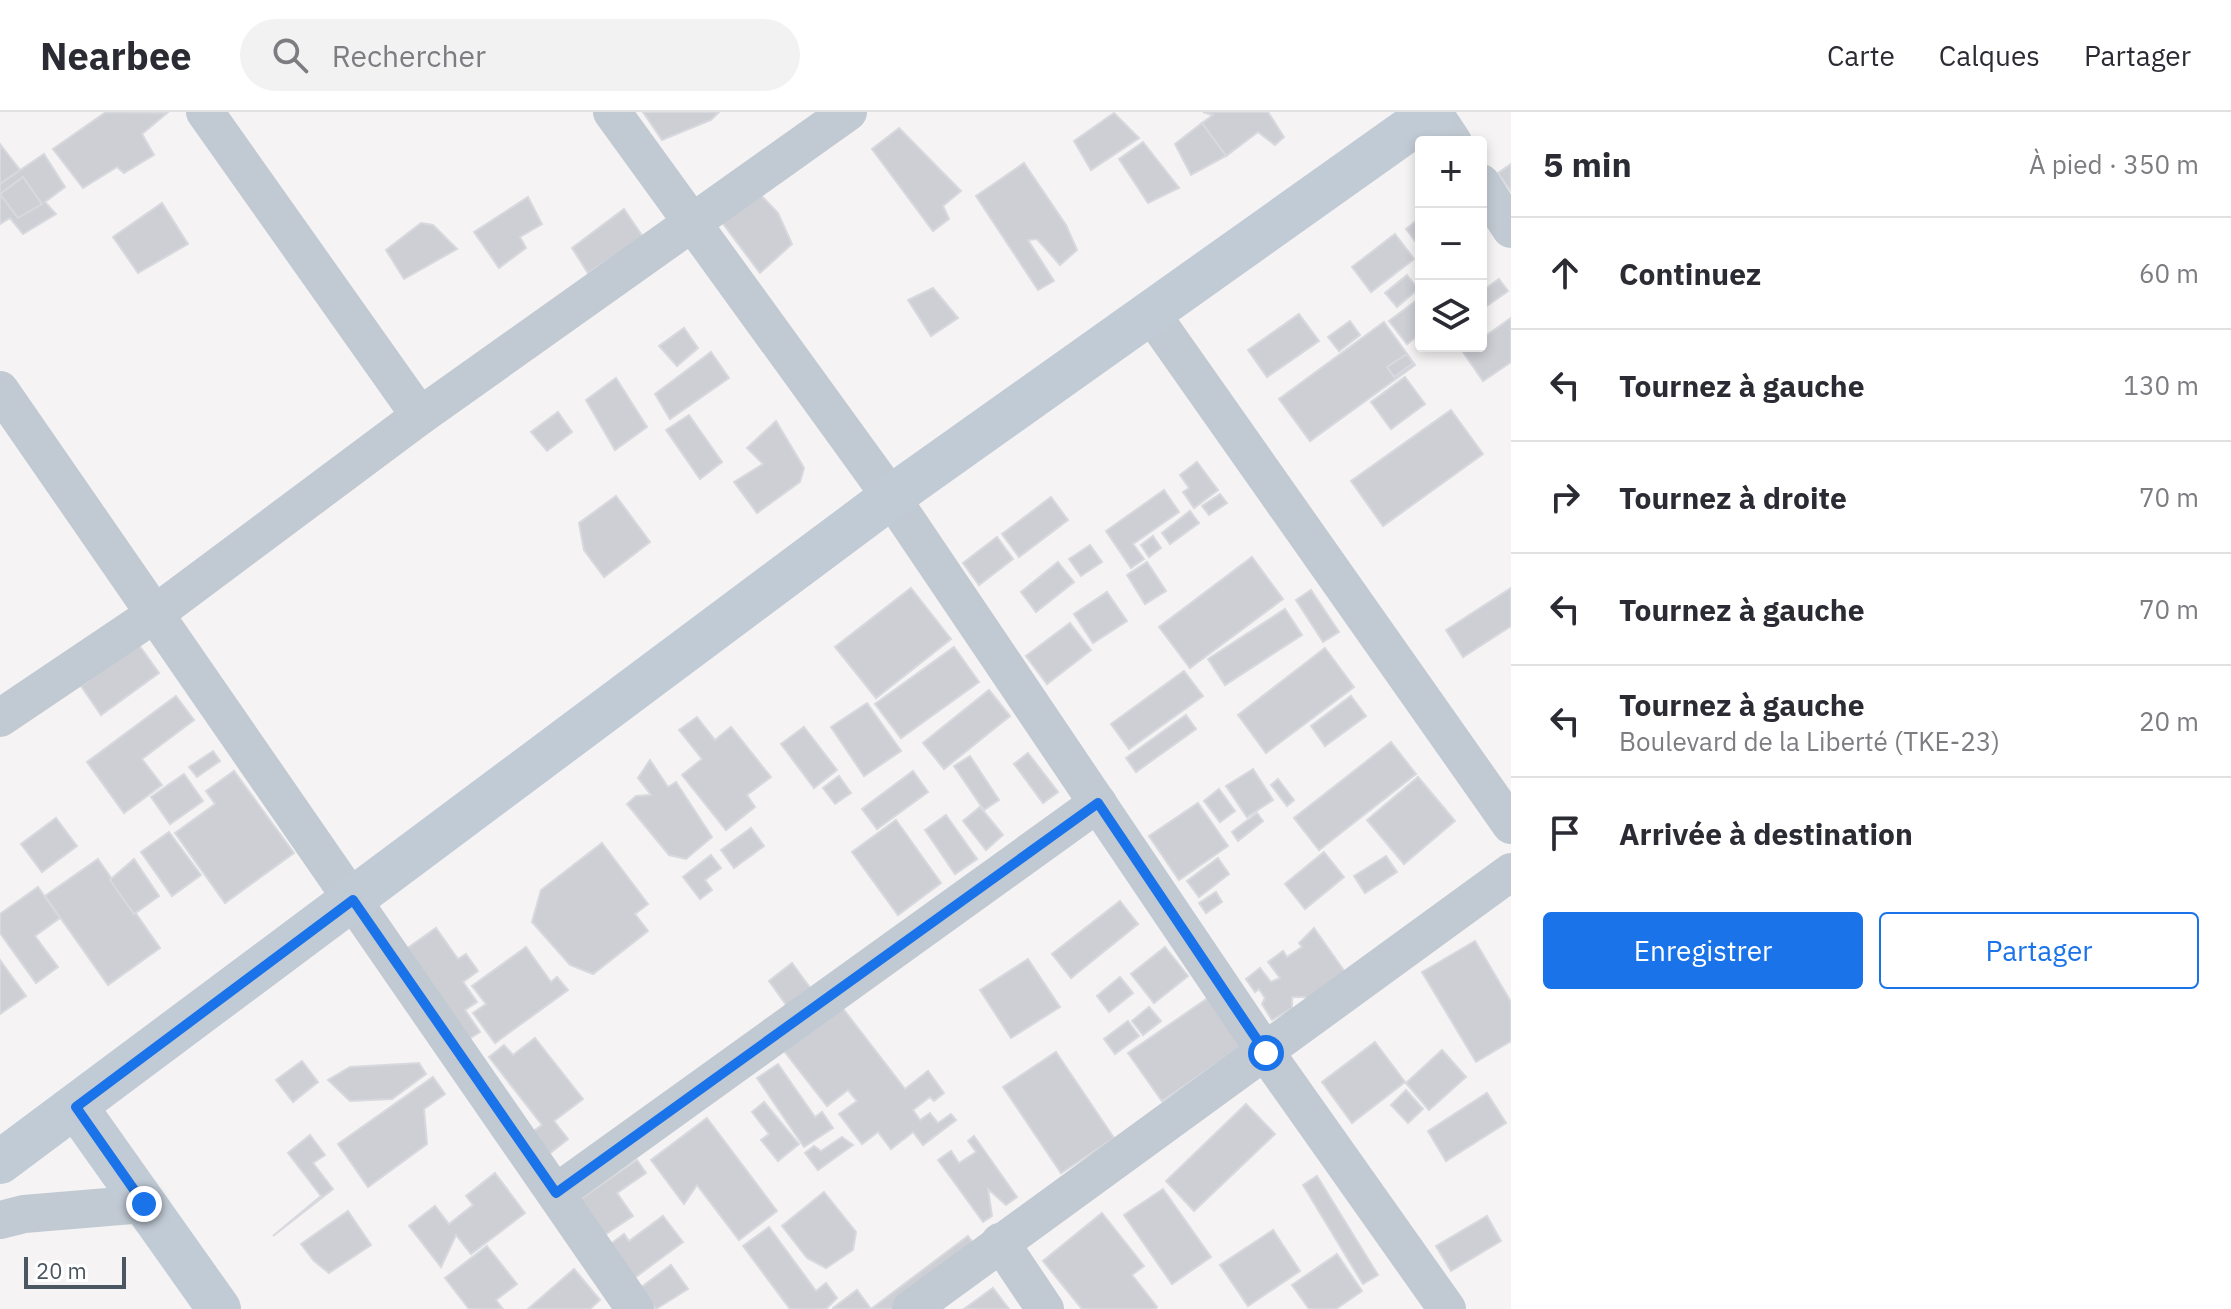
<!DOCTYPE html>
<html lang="fr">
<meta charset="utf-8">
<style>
body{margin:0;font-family:"IBM Plex Sans",sans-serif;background:#f2f2f3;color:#2b2b33}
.controls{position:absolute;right:24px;top:24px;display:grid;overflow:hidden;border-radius:8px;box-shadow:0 4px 12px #0003}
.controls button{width:72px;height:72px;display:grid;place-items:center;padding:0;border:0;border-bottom:2px solid #e1e1e2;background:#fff;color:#2b2b33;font:40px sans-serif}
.scale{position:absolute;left:24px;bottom:20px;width:102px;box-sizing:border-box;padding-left:8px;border:4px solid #4a5661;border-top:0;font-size:22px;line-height:28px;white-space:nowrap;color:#4a5661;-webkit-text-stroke:6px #fff;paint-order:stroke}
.stop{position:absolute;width:24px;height:24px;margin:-18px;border:6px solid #1a73e8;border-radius:50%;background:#fff}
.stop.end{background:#1a73e8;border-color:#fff;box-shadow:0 2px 8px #0008}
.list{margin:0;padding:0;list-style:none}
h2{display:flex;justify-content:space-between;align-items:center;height:104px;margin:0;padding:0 32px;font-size:34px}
h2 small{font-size:26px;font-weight:400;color:#7c7c81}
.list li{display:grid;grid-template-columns:52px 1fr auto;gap:24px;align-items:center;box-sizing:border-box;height:112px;padding:0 32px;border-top:2px solid #e1e1e2}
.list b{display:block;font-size:30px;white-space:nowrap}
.list p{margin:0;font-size:26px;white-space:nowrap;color:#7c7c81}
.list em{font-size:26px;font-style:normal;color:#7c7c81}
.actions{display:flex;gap:16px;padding:24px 32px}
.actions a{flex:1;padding:18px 0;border:2px solid #1a73e8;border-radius:8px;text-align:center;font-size:28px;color:#1a73e8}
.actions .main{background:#1a73e8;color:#fff}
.icon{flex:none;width:44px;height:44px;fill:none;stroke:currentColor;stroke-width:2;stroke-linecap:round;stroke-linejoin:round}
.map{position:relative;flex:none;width:1511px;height:1197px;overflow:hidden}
header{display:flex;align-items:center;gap:48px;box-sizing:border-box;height:112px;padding:0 40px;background:#fff;border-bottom:2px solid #e1e1e2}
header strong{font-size:38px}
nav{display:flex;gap:44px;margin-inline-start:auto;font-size:28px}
.search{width:560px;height:72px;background:#f2f2f3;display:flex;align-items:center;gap:20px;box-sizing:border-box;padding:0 28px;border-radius:44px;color:#7c7c81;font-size:30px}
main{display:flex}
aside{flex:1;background:#fff}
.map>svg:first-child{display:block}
.building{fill:#cdcfd5;stroke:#d7d9de;stroke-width:2}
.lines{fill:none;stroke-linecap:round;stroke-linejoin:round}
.street{stroke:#c1cad2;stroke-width:38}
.secondary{stroke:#c1cbd6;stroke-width:44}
.route{stroke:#1a73e8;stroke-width:10}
</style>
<header>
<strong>Nearbee</strong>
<div class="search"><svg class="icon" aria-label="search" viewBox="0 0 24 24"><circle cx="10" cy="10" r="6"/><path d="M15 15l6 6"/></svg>Rechercher</div>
<nav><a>Carte</a><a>Calques</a><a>Partager</a></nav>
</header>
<main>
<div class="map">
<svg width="1511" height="1197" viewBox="0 0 1511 1197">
<rect width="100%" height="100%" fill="#f5f3f3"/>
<!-- building -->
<g class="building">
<polygon points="106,0 167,1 142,22 154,43 124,61 117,55 83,76 53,37"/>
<polygon points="643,0 719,0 711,8 662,28"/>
<polygon points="1203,0 1268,0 1284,25 1275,33 1258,20 1226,44 1202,11 1213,3"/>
<polygon points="1114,1 1139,26 1091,58 1074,29"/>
<polygon points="1202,11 1226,44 1191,63 1175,32"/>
<polygon points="899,16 961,79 943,94 949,107 933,119 872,37"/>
<polygon points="1143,30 1179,76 1148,91 1119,47"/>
<polygon points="0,32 20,58 0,72"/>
<polygon points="44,42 65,75 45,90 56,102 23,122 10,106 0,112 0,72"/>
<polygon points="1024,51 1066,113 1077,138 1060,153 1037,127 1028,128 1054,169 1038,178 976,84"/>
<polygon points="1511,52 1511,79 1498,61"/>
<polygon points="23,65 42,92 18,106 0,82"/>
<polygon points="758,80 778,101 792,132 760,161 718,105"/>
<polygon points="528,85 542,112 520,125 526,136 499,156 474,120"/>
<polygon points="162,91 188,132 138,161 113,125"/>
<polygon points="624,97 643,125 588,161 572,136"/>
<polygon points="1421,105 1421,137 1406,117"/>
<polygon points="421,111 433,113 457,137 404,167 386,138"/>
<polygon points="1395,122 1414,147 1371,180 1352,155"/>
<polygon points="1407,163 1418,177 1397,195 1385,181"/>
<polygon points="1499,167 1508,179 1481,198 1481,180"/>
<polygon points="933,176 958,206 931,224 908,188"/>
<polygon points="1421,185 1421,221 1407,232 1389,209"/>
<polygon points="1299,202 1319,229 1267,265 1248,238"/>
<polygon points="1511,206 1511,250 1483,269 1463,240 1471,234 1481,234 1481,227"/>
<polygon points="1350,209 1360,223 1339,239 1328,225"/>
<polygon points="1384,210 1415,253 1310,329 1279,287"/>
<polygon points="684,216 698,236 677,254 659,234"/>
<polygon points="711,240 729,266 670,307 655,282"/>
<polygon points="1407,242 1413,251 1394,265 1387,255"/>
<polygon points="1405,265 1425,292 1391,317 1371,290"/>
<polygon points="616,266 647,315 615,338 586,288"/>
<polygon points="1451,298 1483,342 1383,414 1351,369"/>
<polygon points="558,300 572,320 547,339 531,320"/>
<polygon points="689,303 722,350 700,367 666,318"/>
<polygon points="776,309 804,356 800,370 757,401 734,370 763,352 747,336"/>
<polygon points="1197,350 1218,378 1194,396 1183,380 1189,376 1180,363"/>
<polygon points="1164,378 1179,400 1133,432 1144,447 1131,456 1106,419"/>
<polygon points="1220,382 1227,391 1209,403 1202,394"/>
<polygon points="616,384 650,430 604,465 584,438 579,411"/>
<polygon points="1051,385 1068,408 1019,445 1002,422"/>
<polygon points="1190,399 1199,411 1170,432 1162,421"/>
<polygon points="1153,424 1161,436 1149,445 1141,433"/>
<polygon points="997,425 1013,447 979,473 963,451"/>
<polygon points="1090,433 1102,450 1081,464 1069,447"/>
<polygon points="1252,445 1283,487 1190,556 1159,515"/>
<polygon points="1058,450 1074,470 1036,500 1021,480"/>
<polygon points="1147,450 1166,479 1145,492 1127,463"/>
<polygon points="911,476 951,527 876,586 835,535"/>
<polygon points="1511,476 1511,514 1463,545 1446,518"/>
<polygon points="1311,478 1339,520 1323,530 1296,488"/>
<polygon points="1107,480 1127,509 1093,531 1074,502"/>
<polygon points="1285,497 1302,523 1225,573 1208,547"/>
<polygon points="1070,511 1091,538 1047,572 1026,544"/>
<polygon points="139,533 159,561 101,603 81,574"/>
<polygon points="954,535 979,570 901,626 875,592"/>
<polygon points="1325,536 1354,575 1266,641 1238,603"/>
<polygon points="1184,559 1203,584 1129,637 1111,612"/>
<polygon points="989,578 1010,604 944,657 923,631"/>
<polygon points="176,584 194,608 142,647 162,673 124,701 87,650"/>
<polygon points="1351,584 1366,604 1325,634 1311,614"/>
<polygon points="867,591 901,639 864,664 831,615"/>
<polygon points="1186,603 1196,617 1136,660 1126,646"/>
<polygon points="697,605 715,628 731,615 771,665 747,683 755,695 726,718 682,663 702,647 679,618"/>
<polygon points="804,615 837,658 814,676 781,632"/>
<polygon points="1391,630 1416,662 1319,738 1294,706"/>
<polygon points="213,639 220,649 197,665 189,655"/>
<polygon points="1028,641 1058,680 1043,691 1014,652"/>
<polygon points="970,644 999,688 984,698 954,654"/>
<polygon points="650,648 668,675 676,670 712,725 686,747 669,743 627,692 636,684 651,683 638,666"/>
<polygon points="1253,657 1273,688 1247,705 1226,674"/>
<polygon points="234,659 294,741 225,791 175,721 215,692 206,679"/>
<polygon points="913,659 928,680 877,717 862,697"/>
<polygon points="184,662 203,689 170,712 151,685"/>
<polygon points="839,664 851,681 835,692 823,676"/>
<polygon points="1418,665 1455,709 1404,752 1367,708"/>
<polygon points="1278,667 1294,688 1287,694 1271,673"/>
<polygon points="1219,677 1235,699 1220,710 1204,689"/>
<polygon points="1198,691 1228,734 1179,768 1149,724"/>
<polygon points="980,695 1003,723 986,738 963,709"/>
<polygon points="1257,701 1263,709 1238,729 1232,720"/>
<polygon points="946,703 977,747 955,762 925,718"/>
<polygon points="56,706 77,734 42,760 21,732"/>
<polygon points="896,708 941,771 898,803 852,740"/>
<polygon points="751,716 764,734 734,756 721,738"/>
<polygon points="169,720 201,763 172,784 141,740"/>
<polygon points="602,731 648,792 635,802 648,819 593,862 570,853 532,810 541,778"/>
<polygon points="1324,740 1344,765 1305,797 1285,772"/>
<polygon points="711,743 721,756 705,768 712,778 700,787 683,765"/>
<polygon points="1386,744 1397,760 1365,781 1354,764"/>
<polygon points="1218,746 1229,762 1199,785 1187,769"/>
<polygon points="98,747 160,836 108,873 45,784"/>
<polygon points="134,747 159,784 134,802 110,768"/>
<polygon points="38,775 60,806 35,824 58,855 36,871 0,821 0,802"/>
<polygon points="1216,780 1222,790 1206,801 1199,791"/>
<polygon points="1120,789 1138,812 1071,866 1052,842"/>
<polygon points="436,816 458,847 466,842 478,859 463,870 477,890 465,898 480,920 466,929 402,840"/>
<polygon points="1314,816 1345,860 1307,890 1305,885 1292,885 1292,896 1272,908 1262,892 1265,886 1259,877 1255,880 1246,867 1260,856 1271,870 1280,866 1268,850 1283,839 1287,845 1302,835 1299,831"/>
<polygon points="1475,829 1511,890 1511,929 1476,950 1422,860"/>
<polygon points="526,835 551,870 557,865 568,878 495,931 473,901 486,892 472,874"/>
<polygon points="1165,835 1188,864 1154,891 1131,862"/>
<polygon points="1028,847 1060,895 1011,926 980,878"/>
<polygon points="0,848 26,884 0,902"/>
<polygon points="792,851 811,877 787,894 769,869"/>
<polygon points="1120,865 1133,881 1109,900 1097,884"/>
<polygon points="1208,886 1241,935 1162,989 1128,941"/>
<polygon points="841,894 905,977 928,959 944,981 934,989 930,985 913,998 920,1008 930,1001 938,1011 951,1002 956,1008 923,1033 913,1020 891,1037 878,1020 862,1032 839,1002 857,989 848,978 827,994 784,939"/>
<polygon points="1149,895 1161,909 1143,923 1132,909"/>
<polygon points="1128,909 1139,924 1115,942 1104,927"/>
<polygon points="535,926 583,987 554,1009 568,1027 549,1042 532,1020 542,1013 489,945 504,933 513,943"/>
<polygon points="1375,930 1405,970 1352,1011 1322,970"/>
<polygon points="1442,938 1466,965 1429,998 1406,971"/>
<polygon points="1056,940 1114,1026 1061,1061 1003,975"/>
<polygon points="302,949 318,970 293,990 276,968"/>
<polygon points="419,951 426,962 392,987 350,989 328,968 350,955"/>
<polygon points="778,952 815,1005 822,1000 833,1016 804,1035 757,966"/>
<polygon points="433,965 445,982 424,997 427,1032 368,1075 338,1032"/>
<polygon points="1406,978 1423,997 1408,1011 1391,993"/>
<polygon points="1487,981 1506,1011 1446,1049 1428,1019"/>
<polygon points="764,990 799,1032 778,1049 761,1028 769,1022 752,1000"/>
<polygon points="1246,992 1275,1022 1194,1099 1166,1069"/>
<polygon points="707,1006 777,1099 739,1128 697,1073 684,1092 651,1048"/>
<polygon points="310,1023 325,1043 313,1051 333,1077 273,1124 321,1084 288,1041"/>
<polygon points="974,1024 1017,1085 1006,1093 988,1077 992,1104 983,1110 938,1048 951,1039 959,1051 976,1040 968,1029"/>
<polygon points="842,1025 853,1033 818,1058 805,1041 814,1034 821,1039"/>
<polygon points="637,1048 646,1061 617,1081 633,1104 600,1126 576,1090"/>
<polygon points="495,1061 525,1101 471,1142 456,1123 441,1155 409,1114 435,1094 449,1112 473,1093 466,1084"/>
<polygon points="1317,1064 1378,1163 1363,1172 1303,1073"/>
<polygon points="1163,1077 1211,1145 1172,1172 1124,1103"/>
<polygon points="824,1080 856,1120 853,1138 826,1156 807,1146 782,1114"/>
<polygon points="348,1099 371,1133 329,1161 314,1149 301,1132"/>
<polygon points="1102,1101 1144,1154 1132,1163 1157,1195 1155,1197 1082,1197 1043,1149"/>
<polygon points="663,1104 683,1130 633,1167 608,1134 624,1122 629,1129"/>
<polygon points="1487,1104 1501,1129 1451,1159 1436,1134"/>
<polygon points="769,1115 816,1179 826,1171 837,1186 826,1197 790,1197 743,1134"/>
<polygon points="1273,1118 1300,1159 1248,1194 1220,1153"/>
<polygon points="968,1124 978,1138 899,1197 833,1197 833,1196 857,1178 871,1197"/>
<polygon points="487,1134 517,1172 496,1188 503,1197 469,1197 445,1166"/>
<polygon points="1337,1142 1362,1179 1336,1197 1309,1197 1292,1173"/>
<polygon points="671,1153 688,1177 656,1197 640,1176"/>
<polygon points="574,1157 600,1188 590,1197 528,1197"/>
<polygon points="993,1176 1009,1197 964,1197"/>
</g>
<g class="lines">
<!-- street -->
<g class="street">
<polyline points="205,0 420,304"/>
<polyline points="612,0 891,385 1266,941 1447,1197"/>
<polyline points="1433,0 1453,30"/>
<polyline points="1481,71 1511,117"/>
<polyline points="1150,200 1511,713"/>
<polyline points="0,278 635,1197"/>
<polyline points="0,606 156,501 420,304 848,0"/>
<polyline points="556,1081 1098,691"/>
<polyline points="0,1108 24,1102 144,1092"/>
<polyline points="1000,1130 1045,1197"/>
<polyline points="911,1197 1511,760"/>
</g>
<!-- secondary -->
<g class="secondary">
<polyline points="76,995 219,1197"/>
<polyline points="0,1050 891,385 1433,0"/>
</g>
</g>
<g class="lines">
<!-- route -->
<polyline class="route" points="144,1092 76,995 353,788 556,1081 1098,691 1266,941"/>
</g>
</svg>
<div class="controls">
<button>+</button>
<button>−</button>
<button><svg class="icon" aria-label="layers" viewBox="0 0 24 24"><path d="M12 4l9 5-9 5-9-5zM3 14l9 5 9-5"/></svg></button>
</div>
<div class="scale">20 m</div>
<div class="stop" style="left:1266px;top:941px"></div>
<div class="stop end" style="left:144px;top:1092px"></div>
</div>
<aside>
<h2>5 min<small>À pied · 350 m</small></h2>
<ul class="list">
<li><svg class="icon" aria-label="ahead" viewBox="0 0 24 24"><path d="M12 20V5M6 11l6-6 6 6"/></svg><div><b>Continuez</b></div><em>60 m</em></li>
<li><svg class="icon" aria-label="left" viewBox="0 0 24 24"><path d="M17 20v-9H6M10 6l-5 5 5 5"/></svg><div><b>Tournez à gauche</b></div><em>130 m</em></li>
<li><svg class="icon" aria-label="right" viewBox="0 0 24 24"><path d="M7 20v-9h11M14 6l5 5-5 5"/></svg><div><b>Tournez à droite</b></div><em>70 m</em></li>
<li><svg class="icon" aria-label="left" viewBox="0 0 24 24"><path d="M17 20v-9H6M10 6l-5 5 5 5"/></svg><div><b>Tournez à gauche</b></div><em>70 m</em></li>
<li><svg class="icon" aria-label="left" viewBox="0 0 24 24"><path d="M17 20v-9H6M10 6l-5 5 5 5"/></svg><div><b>Tournez à gauche</b><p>Boulevard de la Liberté (TKE-23)</p></div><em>20 m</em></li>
<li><svg class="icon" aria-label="arrive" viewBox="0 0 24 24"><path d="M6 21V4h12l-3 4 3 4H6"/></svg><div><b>Arrivée à destination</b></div></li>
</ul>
<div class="actions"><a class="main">Enregistrer</a><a>Partager</a></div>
</aside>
</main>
